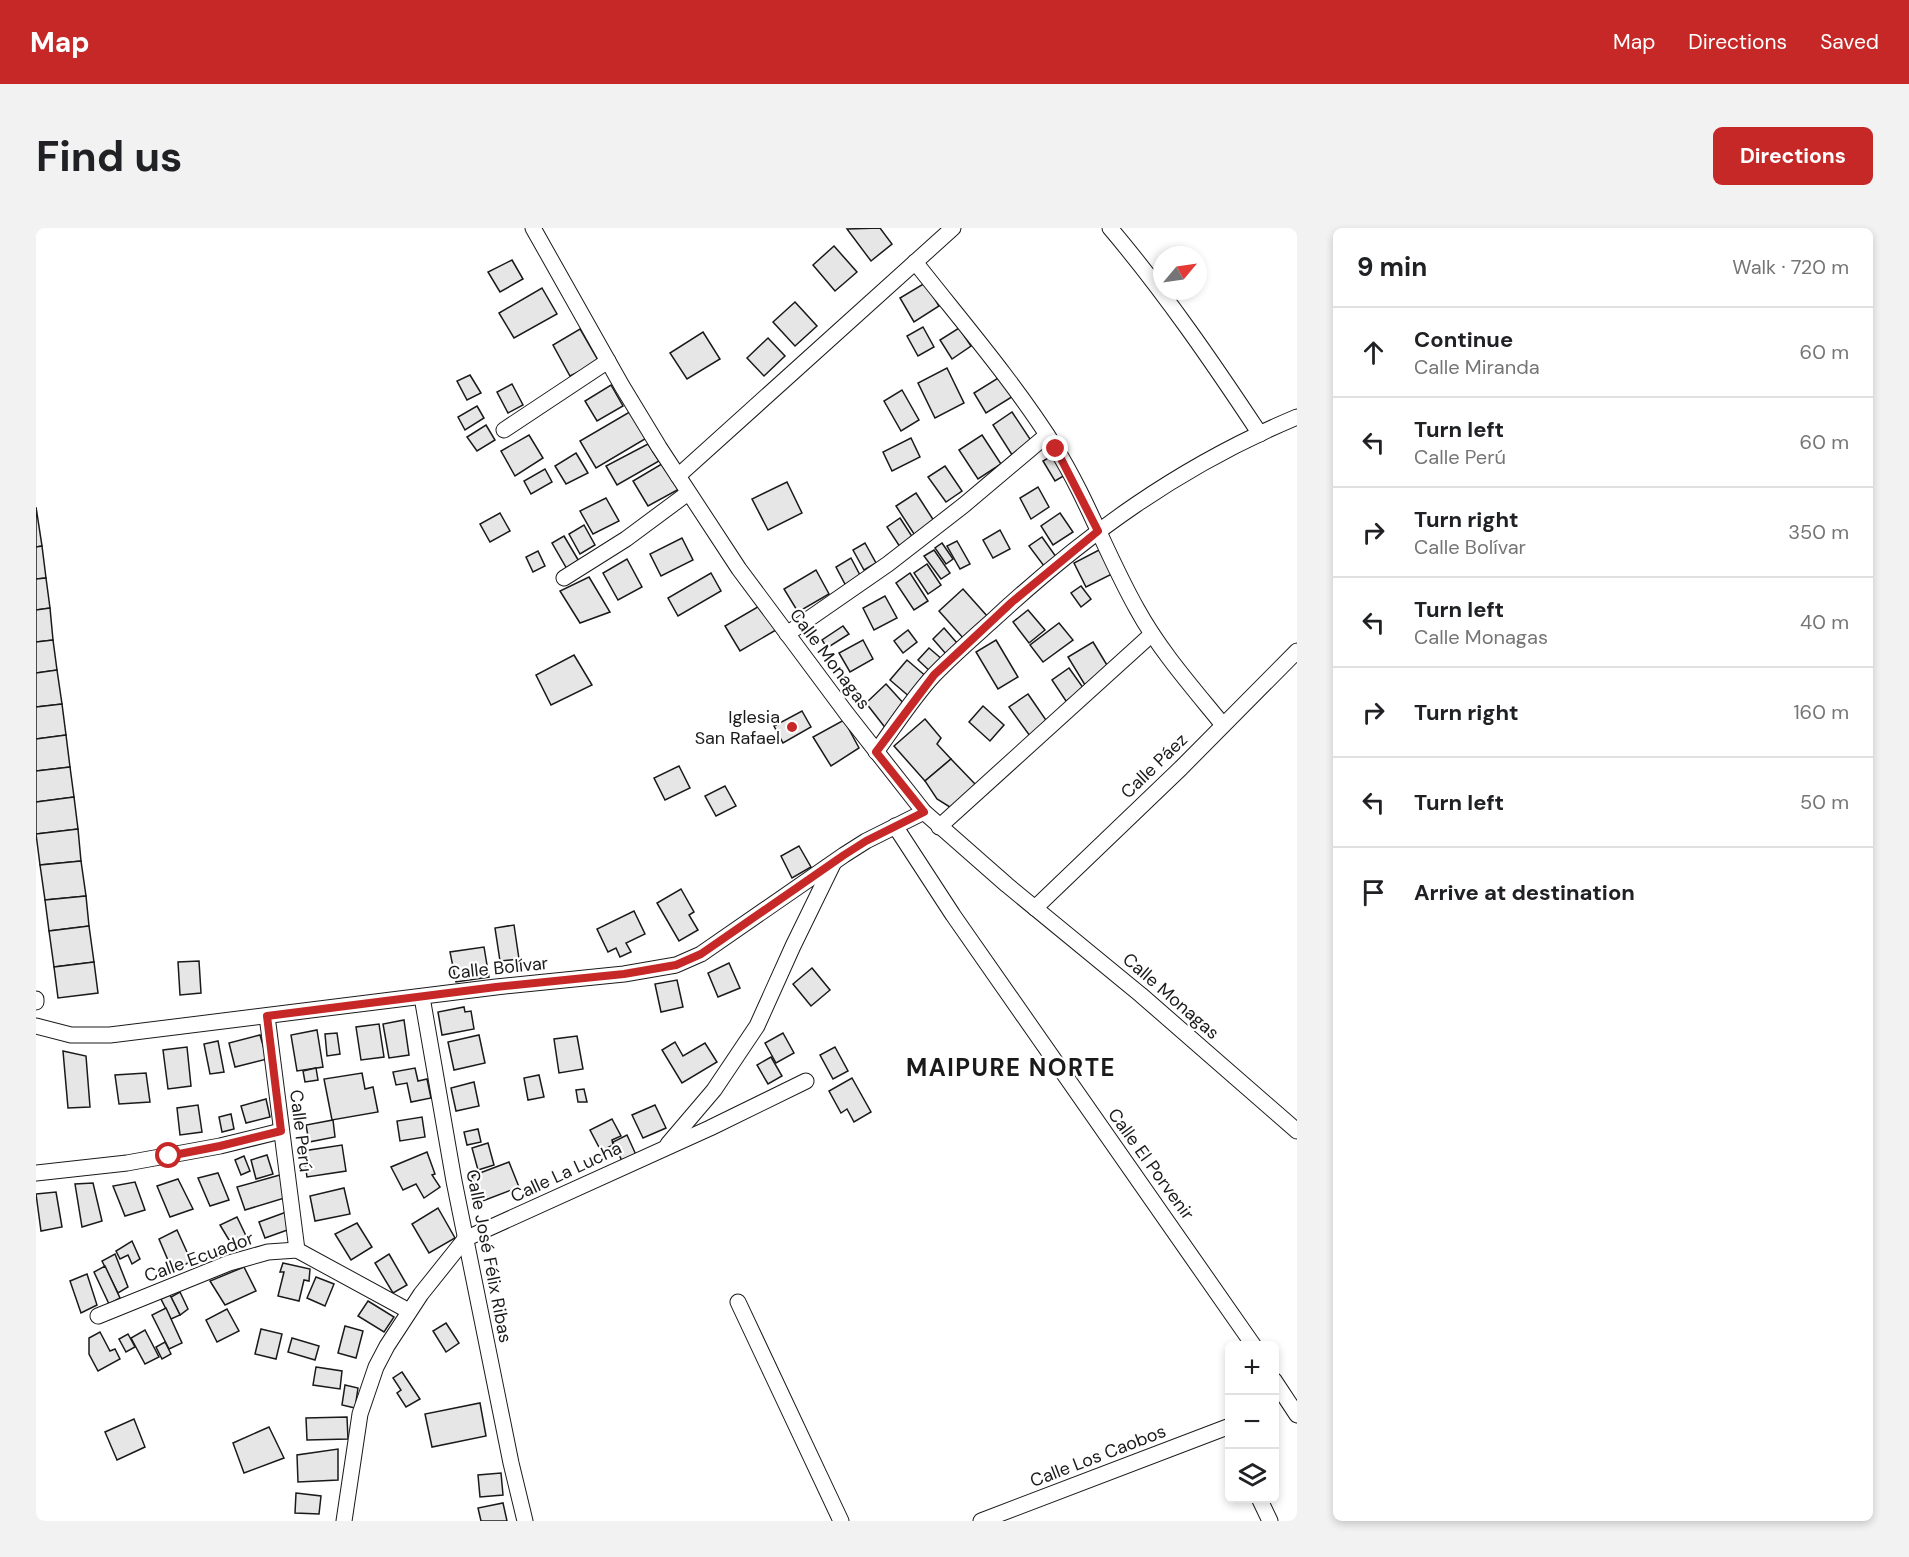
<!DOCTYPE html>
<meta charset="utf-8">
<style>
body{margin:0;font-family:"DM Sans",sans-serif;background:#f2f2f2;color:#202124}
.controls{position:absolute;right:18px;bottom:18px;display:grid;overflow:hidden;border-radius:9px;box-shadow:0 3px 9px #0003}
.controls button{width:54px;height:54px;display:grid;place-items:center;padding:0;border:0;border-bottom:2px solid #e0e0e0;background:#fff;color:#202124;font:30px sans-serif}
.compass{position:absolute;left:1117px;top:18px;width:54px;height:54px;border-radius:50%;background:#fff;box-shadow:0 3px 9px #0003;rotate:61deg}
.stop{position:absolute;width:18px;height:18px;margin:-14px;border:4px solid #c62828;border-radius:50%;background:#fff}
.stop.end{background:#c62828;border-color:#fff;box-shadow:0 2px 6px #0008}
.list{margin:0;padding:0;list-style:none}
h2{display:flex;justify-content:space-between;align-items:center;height:78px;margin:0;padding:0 24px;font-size:26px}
h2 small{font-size:20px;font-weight:400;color:#757577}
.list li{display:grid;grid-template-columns:39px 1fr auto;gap:18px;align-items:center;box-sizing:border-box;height:90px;padding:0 24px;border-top:2px solid #e0e0e0}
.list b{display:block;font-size:22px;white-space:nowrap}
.list p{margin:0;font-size:20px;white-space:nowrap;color:#757577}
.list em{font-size:20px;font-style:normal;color:#757577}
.icon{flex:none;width:33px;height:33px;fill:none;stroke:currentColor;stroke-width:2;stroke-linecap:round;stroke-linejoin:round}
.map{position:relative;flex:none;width:1261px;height:1293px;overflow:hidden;border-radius:9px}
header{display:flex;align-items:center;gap:36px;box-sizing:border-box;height:84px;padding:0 30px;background:#c62828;color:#fff}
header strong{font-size:28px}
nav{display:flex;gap:33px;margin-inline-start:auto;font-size:21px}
.intro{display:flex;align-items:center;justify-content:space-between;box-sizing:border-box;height:144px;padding:0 36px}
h1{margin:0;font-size:42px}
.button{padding:15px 27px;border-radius:9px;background:#c62828;color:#fff;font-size:21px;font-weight:700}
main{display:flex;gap:36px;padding:0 36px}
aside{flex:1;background:#fff;border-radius:9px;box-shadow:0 3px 9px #0003}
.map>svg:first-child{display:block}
.building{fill:#e6e6e6;stroke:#1a1a1a;stroke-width:1.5}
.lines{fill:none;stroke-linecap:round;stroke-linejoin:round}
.minor-casing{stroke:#1a1a1a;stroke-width:17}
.minor{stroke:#fff;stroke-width:15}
.route{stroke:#c62828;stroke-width:8}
.poi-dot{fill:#c62828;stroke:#fff;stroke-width:2}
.labels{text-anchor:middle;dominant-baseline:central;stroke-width:4.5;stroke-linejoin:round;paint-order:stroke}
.street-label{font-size:18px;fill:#1a1a1a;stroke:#fff}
.poi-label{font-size:18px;fill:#1a1a1a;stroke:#fff;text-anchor:end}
.district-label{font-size:24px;font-weight:bold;letter-spacing:1.5px;fill:#1a1a1a;stroke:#fff}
</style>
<header>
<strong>Map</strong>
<nav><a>Map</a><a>Directions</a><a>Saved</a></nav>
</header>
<div class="intro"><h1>Find us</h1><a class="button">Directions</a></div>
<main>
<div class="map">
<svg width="1261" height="1293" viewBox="0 0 1261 1293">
<rect width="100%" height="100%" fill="#fff"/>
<!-- building -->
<g class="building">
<polygon points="844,0 856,16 835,33 811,1"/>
<polygon points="798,18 821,44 799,63 777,37"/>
<polygon points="476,32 487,51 464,64 452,44"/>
<polygon points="889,55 903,78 878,94 864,70"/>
<polygon points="506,60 521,86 478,110 463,85"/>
<polygon points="759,74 781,98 759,118 737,94"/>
<polygon points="887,99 898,119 882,128 871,108"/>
<polygon points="923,100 935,118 916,131 904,112"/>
<polygon points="544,101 563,134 534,148 517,117"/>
<polygon points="667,104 684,131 651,151 634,125"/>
<polygon points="732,110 749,128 728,148 711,130"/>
<polygon points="911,140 928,175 899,190 882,155"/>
<polygon points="434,147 445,165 431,172 421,153"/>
<polygon points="967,147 979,167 950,185 938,165"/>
<polygon points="476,156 487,177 472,185 461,164"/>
<polygon points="575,157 587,178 561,193 549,173"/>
<polygon points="866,162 883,192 865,203 848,173"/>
<polygon points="441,178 448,190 429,202 422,189"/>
<polygon points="597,182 614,208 560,240 544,213"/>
<polygon points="976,184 998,217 978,230 957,197"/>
<polygon points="450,197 459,212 441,223 431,209"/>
<polygon points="493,207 507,230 479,248 465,223"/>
<polygon points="946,207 965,236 942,251 923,222"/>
<polygon points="875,210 884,229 856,243 847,224"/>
<polygon points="612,216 623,233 581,257 570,238"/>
<polygon points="540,225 552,245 530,256 519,238"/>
<polygon points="1019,226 1031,246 1019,253 1007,233"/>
<polygon points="629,234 645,260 612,278 597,253"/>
<polygon points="909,238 926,263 910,274 892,249"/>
<polygon points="509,241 516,254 495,266 488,253"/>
<polygon points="751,254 766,285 732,302 716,271"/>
<polygon points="1002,259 1013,279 995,291 984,270"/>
<polygon points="880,265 900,296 880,309 860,278"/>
<polygon points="570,270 583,293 557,306 544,283"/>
<polygon points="0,279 6,318 0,319"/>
<polygon points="464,285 474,303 454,314 444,296"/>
<polygon points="1024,285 1037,304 1017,317 1005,298"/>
<polygon points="864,290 879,313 866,322 851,299"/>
<polygon points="548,297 559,317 544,326 533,306"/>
<polygon points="964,302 974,321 957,330 947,312"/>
<polygon points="528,308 544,335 531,341 516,315"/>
<polygon points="1006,309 1023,333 1011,342 993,318"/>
<polygon points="646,310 657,332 625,348 614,326"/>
<polygon points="921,313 934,336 924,341 911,318"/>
<polygon points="829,315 840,335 828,342 817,322"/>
<polygon points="906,315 917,331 910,336 899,320"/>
<polygon points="6,318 10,350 0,351 0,319"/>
<polygon points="898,322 914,345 905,351 888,328"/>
<polygon points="1063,322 1076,346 1050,359 1038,335"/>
<polygon points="502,323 509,338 497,344 490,329"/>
<polygon points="815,330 825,349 810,358 800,339"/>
<polygon points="591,331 606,359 582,372 567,345"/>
<polygon points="891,336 905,357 892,366 878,345"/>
<polygon points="780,342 793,366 762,384 748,361"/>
<polygon points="675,345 685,363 642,388 632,370"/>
<polygon points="874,345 892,373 878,382 860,355"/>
<polygon points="553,349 574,384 544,395 524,363"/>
<polygon points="10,350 14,380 0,382 0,351"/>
<polygon points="1045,358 1055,371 1045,379 1035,365"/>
<polygon points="927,361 952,389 928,411 903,383"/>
<polygon points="849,368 861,390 838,402 827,380"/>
<polygon points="725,377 740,402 704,423 689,398"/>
<polygon points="14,380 17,412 0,414 0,382"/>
<polygon points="992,382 1009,402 993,415 977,394"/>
<polygon points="1023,395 1037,412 1007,434 994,417"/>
<polygon points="807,398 813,406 791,420 786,412"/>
<polygon points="908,400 921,415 910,426 897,411"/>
<polygon points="872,402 881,414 867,425 858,413"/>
<polygon points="17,412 21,442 0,445 0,414"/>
<polygon points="827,412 837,431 814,444 803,425"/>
<polygon points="960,412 982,449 962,461 940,424"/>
<polygon points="1057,414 1074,442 1049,457 1032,429"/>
<polygon points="893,420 907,432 896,445 882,432"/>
<polygon points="538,427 556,457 515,477 500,447"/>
<polygon points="871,432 892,450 875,470 854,452"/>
<polygon points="1033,440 1048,461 1030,473 1016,452"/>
<polygon points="21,442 26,476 0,479 0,445"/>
<polygon points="850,456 870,478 851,502 830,475"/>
<polygon points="992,466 1012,495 994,508 973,479"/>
<polygon points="26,476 30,507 0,511 0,479"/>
<polygon points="947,478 968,497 954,513 933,494"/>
<polygon points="766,483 775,499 747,515 738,498"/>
<polygon points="889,491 905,510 901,516 915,531 889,553 858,518"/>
<polygon points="808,492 823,520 795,538 777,509"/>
<polygon points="30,507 34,539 0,543 0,511"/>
<polygon points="915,531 940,557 917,581 901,571 889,553"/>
<polygon points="643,538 654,560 629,572 618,550"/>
<polygon points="34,539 38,569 0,574 0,543"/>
<polygon points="689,558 700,578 680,588 669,568"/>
<polygon points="38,569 42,601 0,606 0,574"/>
<polygon points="42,601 45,633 4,637 0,606"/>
<polygon points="763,618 775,639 756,650 745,628"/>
<polygon points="45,633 50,668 9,672 4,637"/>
<polygon points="645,661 658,684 653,687 662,702 643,713 621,675"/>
<polygon points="50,668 53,698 13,703 9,672"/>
<polygon points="598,683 609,706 590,715 595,724 584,729 580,720 572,724 561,701"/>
<polygon points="478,697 483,731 464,733 459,700"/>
<polygon points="53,698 58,734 18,739 13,703"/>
<polygon points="448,719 453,749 420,754 414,724"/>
<polygon points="163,733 165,765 144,767 142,734"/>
<polygon points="58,734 62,765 22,770 18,739"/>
<polygon points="693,735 704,760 682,769 672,745"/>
<polygon points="776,740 794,762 775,778 757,756"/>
<polygon points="641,752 647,779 625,784 619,756"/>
<polygon points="428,779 429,784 435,783 438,801 406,807 402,784"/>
<polygon points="368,792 373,827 353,830 347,796"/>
<polygon points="343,796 348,829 325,832 320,799"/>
<polygon points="281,802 287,839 261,843 255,807"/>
<polygon points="301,805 304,826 291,828 289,806"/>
<polygon points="747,805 758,825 740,835 729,815"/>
<polygon points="224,807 231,831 199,839 193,815"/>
<polygon points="443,807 449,835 418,842 412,814"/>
<polygon points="541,808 547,841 523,845 518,811"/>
<polygon points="182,813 188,844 174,846 168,816"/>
<polygon points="639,814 647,828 669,815 681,834 646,855 626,822"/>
<polygon points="151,819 155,858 132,861 127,822"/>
<polygon points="799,819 812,843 797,851 784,827"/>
<polygon points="27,823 50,828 54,879 32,880"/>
<polygon points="735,829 746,848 732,856 721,837"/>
<polygon points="280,840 282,852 269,854 267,843"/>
<polygon points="379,840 382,853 391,851 395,870 375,874 371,855 360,857 357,844"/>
<polygon points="110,845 114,874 83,876 79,847"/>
<polygon points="326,845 329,861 337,859 342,884 296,892 288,851"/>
<polygon points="503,847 508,869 492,872 488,850"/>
<polygon points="816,850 835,884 818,894 811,881 805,885 793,863"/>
<polygon points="438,854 443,878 420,883 415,860"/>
<polygon points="548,861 551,874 542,874 540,862"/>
<polygon points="230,871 234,889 210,895 205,878"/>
<polygon points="162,877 166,904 144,907 141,880"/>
<polygon points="619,877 630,900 607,910 596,887"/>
<polygon points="195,886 198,901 186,904 183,889"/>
<polygon points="386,889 389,909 364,913 361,893"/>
<polygon points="576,891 585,908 576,912 577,917 565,923 554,902"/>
<polygon points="297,892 299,909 273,914 270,897"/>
<polygon points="442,901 445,914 431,917 428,904"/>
<polygon points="591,907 601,929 587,935 577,914"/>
<polygon points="452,915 458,937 442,942 436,920"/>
<polygon points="306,917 310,943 271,949 267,923"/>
<polygon points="391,924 399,946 396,947 404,959 388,970 380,956 367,962 355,939"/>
<polygon points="231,927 237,946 220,951 215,932"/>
<polygon points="208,928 214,943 205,947 199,932"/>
<polygon points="473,934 483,959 444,974 436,948"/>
<polygon points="182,945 193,972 174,978 162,950"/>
<polygon points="251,945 255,968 209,982 201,959"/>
<polygon points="142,951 157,981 134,989 121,958"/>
<polygon points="99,954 109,982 89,988 77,958"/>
<polygon points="57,955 66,993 46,999 39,956"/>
<polygon points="308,960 314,986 279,993 274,968"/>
<polygon points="20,964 26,999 5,1003 0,966"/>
<polygon points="402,980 419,1010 393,1025 376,996"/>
<polygon points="253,983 257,1000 229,1010 223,994"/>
<polygon points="201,989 211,1010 196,1017 184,997"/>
<polygon points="321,995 336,1019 315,1032 299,1006"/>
<polygon points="141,1002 155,1033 137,1044 123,1011"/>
<polygon points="96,1013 104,1031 96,1036 92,1027 84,1031 80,1023"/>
<polygon points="79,1026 92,1059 82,1065 66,1033"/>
<polygon points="353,1026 371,1057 357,1065 339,1035"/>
<polygon points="247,1035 274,1041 273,1053 268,1052 263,1073 242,1068 248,1044 244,1044"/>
<polygon points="69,1038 84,1070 73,1076 58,1044"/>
<polygon points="208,1039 220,1063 189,1077 174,1053"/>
<polygon points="51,1046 61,1077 45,1085 34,1053"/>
<polygon points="280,1049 298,1056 289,1078 271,1070"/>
<polygon points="144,1064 152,1081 144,1087 135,1069"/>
<polygon points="134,1067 144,1087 135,1091 125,1071"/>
<polygon points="332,1073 358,1089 348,1104 322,1088"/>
<polygon points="130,1080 146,1115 133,1121 116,1087"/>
<polygon points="191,1081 203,1103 181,1114 170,1092"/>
<polygon points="410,1095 423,1115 410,1124 397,1103"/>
<polygon points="309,1098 327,1103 320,1130 302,1125"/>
<polygon points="225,1101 246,1106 240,1131 219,1126"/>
<polygon points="109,1102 123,1129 109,1136 95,1110"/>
<polygon points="64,1104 74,1123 79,1121 84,1131 62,1143 53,1126 53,1110"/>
<polygon points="92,1106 99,1119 90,1124 83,1111"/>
<polygon points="256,1110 283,1118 279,1132 252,1124"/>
<polygon points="129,1114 135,1126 126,1131 120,1119"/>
<polygon points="280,1139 306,1143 304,1161 277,1157"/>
<polygon points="366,1144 384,1171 370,1179 361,1165 365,1162 357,1150"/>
<polygon points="309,1157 322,1160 319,1180 306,1177"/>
<polygon points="444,1175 450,1208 396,1219 389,1186"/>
<polygon points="311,1189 312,1211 271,1212 270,1190"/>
<polygon points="98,1191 109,1219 81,1232 69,1204"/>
<polygon points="233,1199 248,1230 208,1245 197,1215"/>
<polygon points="302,1221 302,1252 262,1254 261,1227"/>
<polygon points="465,1245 467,1267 444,1269 442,1247"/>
<polygon points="260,1265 285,1268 283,1286 259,1285"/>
<polygon points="467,1275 471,1293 445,1293 442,1280"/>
</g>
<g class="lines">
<!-- minor casing -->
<g class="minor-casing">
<g id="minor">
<polyline points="497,0 586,158 623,219 703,341 811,486 888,584 971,657 1105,767 1261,903"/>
<path d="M1074 0C1129 65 1177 135 1224 206"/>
<path d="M879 34C927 95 978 154 1019 219 1051 270 1071 328 1101 381 1124 423 1157 460 1187 497"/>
<polyline points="468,202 572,133"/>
<polyline points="642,248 917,0"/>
<polyline points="528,350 590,311 652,265"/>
<polyline points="751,406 852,336 928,277 1011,207"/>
<path d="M840 524C859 498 876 471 897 448 916 428 937 410 957 392 1050 306 1144 238 1261 189"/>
<polyline points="859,598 917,687 1218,1118"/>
<polyline points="903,599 1116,406"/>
<polyline points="999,680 1145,540 1261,423"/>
<polyline points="386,769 418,953 475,1235 489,1293"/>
<polyline points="0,771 0,774"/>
<polyline points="231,788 261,1022"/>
<polyline points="0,798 35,807 74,807 460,759 588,746 640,737 665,726 808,627 830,613 888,584"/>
<polyline points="632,916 678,862 721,798 757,718 797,636"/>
<polyline points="0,945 91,935 184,918 245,903"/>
<polyline points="702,1074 805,1293"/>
<polyline points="62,1088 193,1035 232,1024 261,1022 373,1083"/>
<polyline points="1238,1152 1261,1187"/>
<polyline points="1223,1270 1234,1293"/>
<polyline points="308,1293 324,1186 340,1139 351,1118 385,1066 429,1011 674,900 770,853"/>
<polyline points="945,1293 1194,1198"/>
</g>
</g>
<!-- minor -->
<use href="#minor" class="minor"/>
</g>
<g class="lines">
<!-- route -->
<polyline class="route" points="133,928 184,918 245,903 231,788 460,759 588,746 640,737 665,726 808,627 830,613 888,584 840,524 898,447 976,374 1062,303 1020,221"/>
</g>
<!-- markers -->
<circle class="poi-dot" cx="756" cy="499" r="6"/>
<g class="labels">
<!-- street labels -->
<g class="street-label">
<text transform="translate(794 431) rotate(53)">Calle Monagas</text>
<text transform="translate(1118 538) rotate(-44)">Calle Páez</text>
<text transform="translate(462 740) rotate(-6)">Calle Bolívar</text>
<text transform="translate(1135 768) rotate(41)">Calle Monagas</text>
<text transform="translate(265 903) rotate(83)">Calle Perú</text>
<text transform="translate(1115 936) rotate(54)">Calle El Porvenir</text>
<text transform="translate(530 944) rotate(-25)">Calle La Lucha</text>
<text transform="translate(453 1028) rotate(79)">Calle José Félix Ribas</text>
<text transform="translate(163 1029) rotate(-20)">Calle Ecuador</text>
<text transform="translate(1062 1228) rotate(-21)">Calle Los Caobos</text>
</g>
<!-- poi labels -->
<g class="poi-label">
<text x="744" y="489">Iglesia<tspan x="744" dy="21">San Rafael</tspan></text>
</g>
<!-- district labels -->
<g class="district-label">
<text x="975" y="839">MAIPURE NORTE</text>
</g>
</g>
</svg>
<div class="controls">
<button>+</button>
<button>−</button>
<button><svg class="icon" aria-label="layers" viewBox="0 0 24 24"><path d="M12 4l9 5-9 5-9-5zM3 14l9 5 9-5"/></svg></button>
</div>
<svg class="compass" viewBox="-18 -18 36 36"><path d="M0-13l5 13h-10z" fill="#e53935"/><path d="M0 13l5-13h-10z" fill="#757577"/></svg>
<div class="stop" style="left:133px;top:928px"></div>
<div class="stop end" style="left:1020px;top:221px"></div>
</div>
<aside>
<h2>9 min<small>Walk · 720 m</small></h2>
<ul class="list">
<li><svg class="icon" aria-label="ahead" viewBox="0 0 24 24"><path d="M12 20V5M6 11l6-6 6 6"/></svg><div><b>Continue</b><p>Calle Miranda</p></div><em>60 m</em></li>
<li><svg class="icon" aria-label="left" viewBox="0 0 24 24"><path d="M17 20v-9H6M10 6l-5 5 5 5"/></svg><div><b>Turn left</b><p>Calle Perú</p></div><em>60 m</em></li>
<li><svg class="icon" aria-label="right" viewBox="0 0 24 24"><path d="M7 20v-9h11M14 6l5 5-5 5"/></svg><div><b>Turn right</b><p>Calle Bolívar</p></div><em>350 m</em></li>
<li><svg class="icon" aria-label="left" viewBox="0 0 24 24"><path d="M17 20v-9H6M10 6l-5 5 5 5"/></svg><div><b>Turn left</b><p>Calle Monagas</p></div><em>40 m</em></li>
<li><svg class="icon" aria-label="right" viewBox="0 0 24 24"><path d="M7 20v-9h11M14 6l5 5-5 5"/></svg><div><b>Turn right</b></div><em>160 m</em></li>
<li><svg class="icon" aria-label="left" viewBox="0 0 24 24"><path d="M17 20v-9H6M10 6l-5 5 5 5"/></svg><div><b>Turn left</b></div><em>50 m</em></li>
<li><svg class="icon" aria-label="arrive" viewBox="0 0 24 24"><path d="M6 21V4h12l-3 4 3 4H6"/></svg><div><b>Arrive at destination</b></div></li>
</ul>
</aside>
</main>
